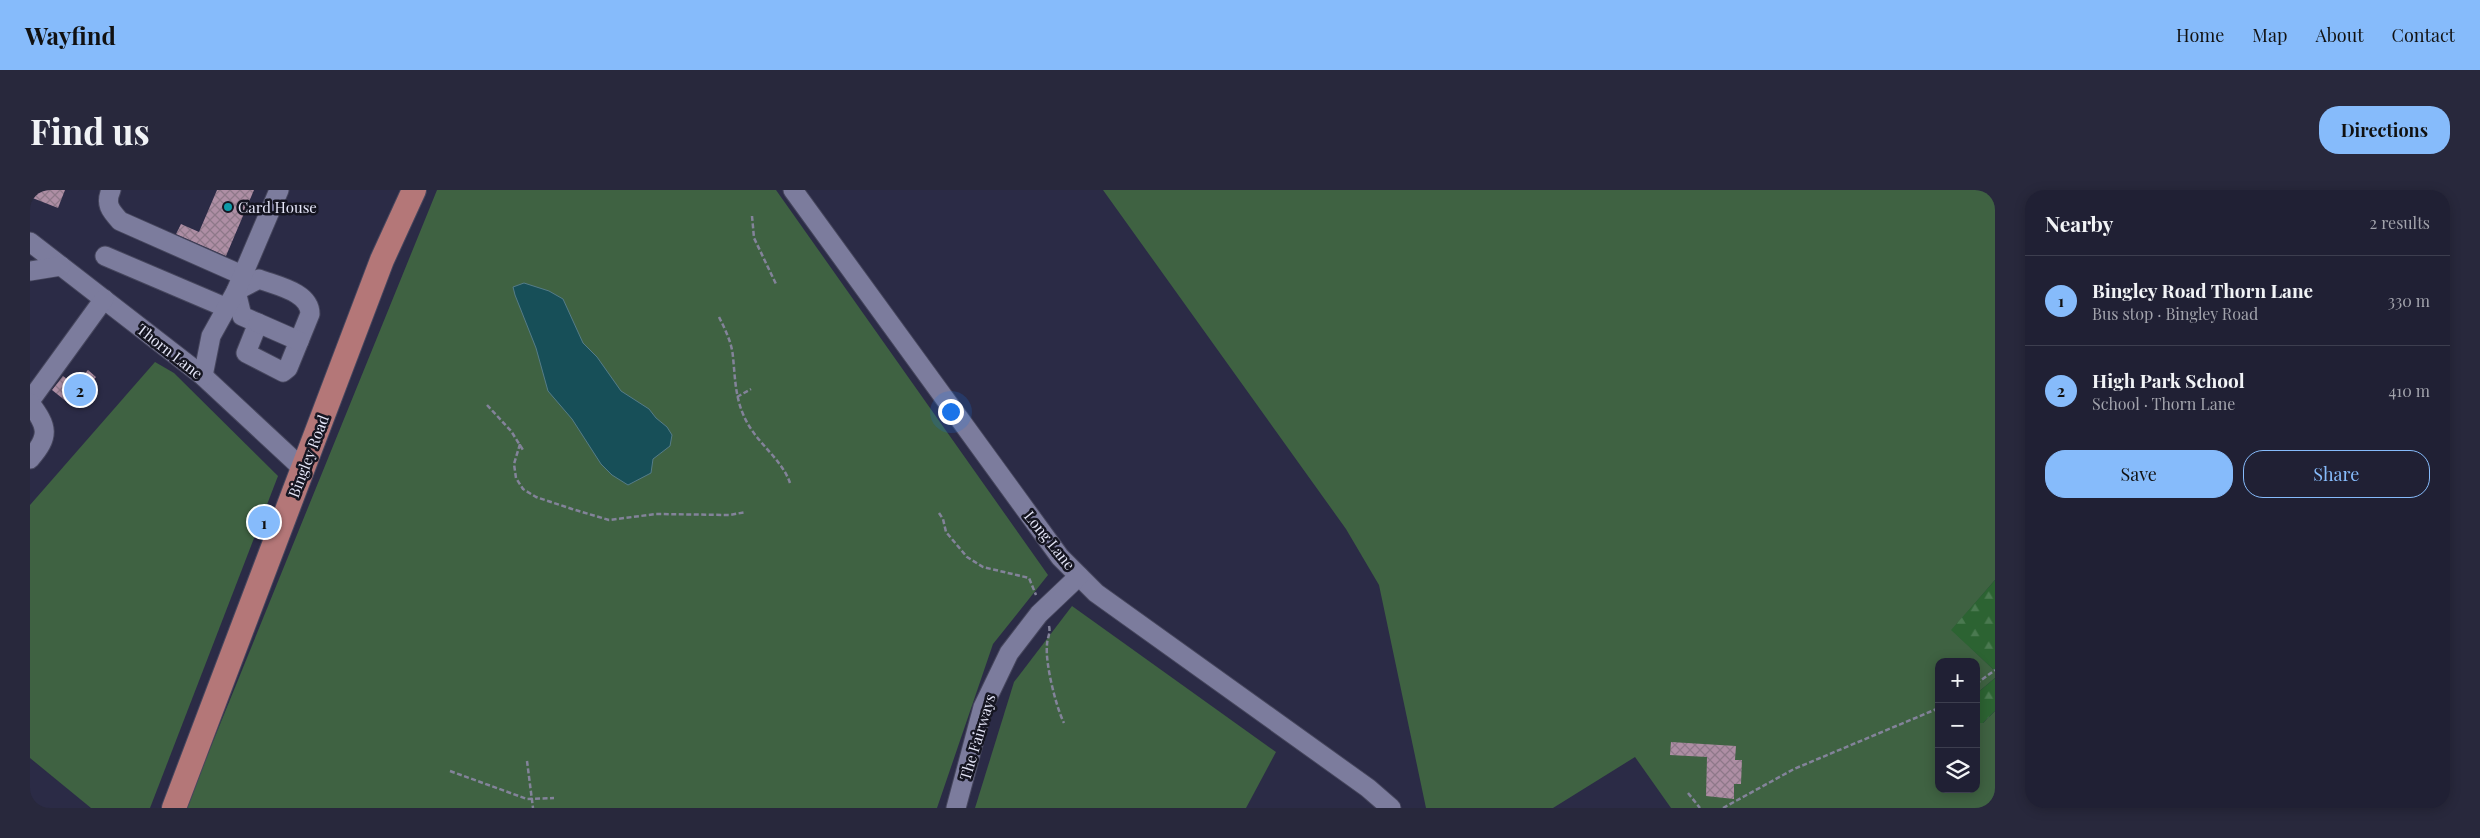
<!DOCTYPE html>
<meta charset="utf-8">
<style>
body{margin:0;font-family:"Playfair Display",serif;background:#28283c;color:#f1f3f6}
.controls{position:absolute;right:15px;bottom:15px;display:grid;overflow:hidden;border-radius:10px;box-shadow:0 2px 12px #0003}
.controls button{width:45px;height:45px;display:grid;place-items:center;padding:0;border:0;border-bottom:1px solid #3d3e4f;background:#202034;color:#f1f3f6;font:25px sans-serif}
.you{position:absolute;left:920px;top:221px;width:18px;height:18px;margin:-12px;border:4px solid #fff;border-radius:50%;background:#1a73e8;box-shadow:0 0 0 8px #1a73e833}
.badge{display:grid;place-items:center;width:32px;height:32px;border-radius:50%;background:#86bbfb;color:#111;font-size:16px;font-weight:700}
.pin{position:absolute;translate:-50% -50%;border:2px solid #fff;box-shadow:0 1px 5px #0006}
.list{margin:0;padding:0;list-style:none}
h2{display:flex;justify-content:space-between;align-items:center;height:65px;margin:0;padding:0 20px;font-size:21px}
h2 small{font-size:16px;font-weight:400;color:#a2a3ac}
.list li{display:grid;grid-template-columns:32px 1fr auto;gap:15px;align-items:center;box-sizing:border-box;height:90px;padding:0 20px;border-top:1px solid #3d3e4f}
.list b{display:block;font-size:19px;white-space:nowrap}
.list p{margin:0;font-size:16px;white-space:nowrap;color:#a2a3ac}
.list em{font-size:16px;font-style:normal;color:#a2a3ac}
.actions{display:flex;gap:10px;padding:15px 20px}
.actions a{flex:1;padding:11px 0;border:1px solid #86bbfb;border-radius:20px;text-align:center;font-size:18px;color:#86bbfb}
.actions .main{background:#86bbfb;color:#111}
.icon{flex:none;width:28px;height:28px;fill:none;stroke:currentColor;stroke-width:2;stroke-linecap:round;stroke-linejoin:round}
.map{position:relative;flex:none;width:1965px;height:618px;overflow:hidden;border-radius:20px}
header{display:flex;align-items:center;gap:30px;box-sizing:border-box;height:70px;padding:0 25px;background:#86bbfb;color:#111}
header strong{font-size:24px}
nav{display:flex;gap:28px;margin-inline-start:auto;font-size:18px}
.intro{display:flex;align-items:center;justify-content:space-between;box-sizing:border-box;height:120px;padding:0 30px}
h1{margin:0;font-size:35px}
.button{padding:12px 22px;border-radius:20px;background:#86bbfb;color:#111;font-size:18px;font-weight:700}
main{display:flex;gap:30px;padding:0 30px}
aside{flex:1;background:#202034;border-radius:20px;box-shadow:0 2px 12px #0003}
.map>svg:first-child{display:block}
.grass{fill:#3f6242}
.forest{fill:url(#forest-firs)}
.water{fill:#174f58;stroke:#557c88}
.building{fill:url(#building-cross-hatch)}
.lines{fill:none;stroke-linecap:round;stroke-linejoin:round}
.minor-casing{stroke:#46465d;stroke-width:21}
.major-casing{stroke:#46465d;stroke-width:26}
.path{stroke:#83839a;stroke-width:2.5;stroke-dasharray:5 2.5;stroke-linecap:butt}
.minor{stroke:#7c7c9d;stroke-width:19}
.major{stroke:#b47778;stroke-width:24}
.culture-dot{fill:#0f9aa8;stroke:#151521;stroke-width:2}
.labels{text-anchor:middle;dominant-baseline:central;stroke-width:5;stroke-linejoin:round;paint-order:stroke}
.poi-label{font-size:15px;fill:#e5e6f8;stroke:#151521;text-anchor:start}
.street-label{font-size:15px;fill:#e5e6f8;stroke:#151521}
</style>
<header>
<strong>Wayfind</strong>
<nav><a>Home</a><a>Map</a><a>About</a><a>Contact</a></nav>
</header>
<div class="intro"><h1>Find us</h1><a class="button">Directions</a></div>
<main>
<div class="map">
<svg width="1965" height="618" viewBox="0 0 1965 618">
<defs>
<pattern id="forest-firs" width="22" height="20" patternUnits="userSpaceOnUse" patternTransform="scale(1.25)"><rect width="22" height="20" fill="#2c6332"/><path d="M5 1l3.5 6h-7zM16 11l3.5 6h-7z" fill="#4a7950"/></pattern>
<pattern id="building-cross-hatch" width="8" height="8" patternUnits="userSpaceOnUse" patternTransform="scale(1.25)"><rect width="8" height="8" fill="#ae8ea4"/><path d="M0 0l8 8M0 8l8-8" fill="none" stroke="#8e7889"/></pattern>
</defs>
<rect width="100%" height="100%" fill="#2b2b46"/>
<!-- grass -->
<g class="grass">
<polygon points="407,0 746,0 1018,385 963,454 907,618 156,618"/>
<polygon points="1073,0 1965,0 1965,390 1922,440 1965,481 1965,488 1946,504 1946,472 1909,472 1909,599 1946,599 1946,533 1953,533 1965,521 1965,618 1641,618 1605,567 1523,618 1396,618 1349,395 1316,339"/>
<polygon points="125,172 144,183 248,286 120,618 61,618 0,568 0,315"/>
<polygon points="1042,416 1246,562 1216,618 945,618 984,492"/>
</g>
<!-- forest -->
<g class="forest">
<polygon points="1965,390 1965,481 1921,440"/>
<polygon points="1965,488 1965,521 1953,533 1946,533 1946,504"/>
</g>
<!-- water -->
<polygon class="water" points="494,93 519,101 533,109 553,153 567,167 591,201 619,219 626,228 637,237 642,245 640,256 623,269 621,283 598,295 582,285 571,274 542,229 518,201 506,158 485,105 483,97"/>
<!-- building -->
<g class="building">
<polygon points="0,0 35,0 28,18 0,7"/>
<polygon points="187,0 224,0 196,66 146,44 151,34 169,42"/>
<polygon points="58,180 66,187 42,216 22,200 33,186 45,195"/>
<polygon points="1641,552 1706,556 1705,570 1712,570 1711,594 1704,594 1704,609 1676,606 1677,567 1640,565"/>
</g>
<g class="lines">
<!-- minor casing -->
<g class="minor-casing">
<g id="minor">
<path d="M81 0C75 14 80 20 90 31L212 85"/>
<polyline points="763,0 1030,367 1066,403 1338,598 1361,618"/>
<polyline points="0,52 173,186 273,279"/>
<polyline points="75,66 197,118"/>
<polyline points="0,81 31,76"/>
<path d="M229 89C247 96 280 102 280 124L258 178 253 182 216 163 228 133 212 126 206 101Z"/>
<polyline points="228,133 269,151"/>
<polyline points="173,186 181,146 206,101 249,0"/>
<polyline points="0,211 74,109"/>
<path d="M0 213C18 237 20 246 0 269"/>
<polyline points="926,618 953,517 979,463 1009,424 1049,386"/>
</g>
</g>
<!-- major casing -->
<g class="major-casing">
<polyline id="major" points="144,618 352,70 384,0"/>
</g>
<!-- path -->
<g class="path">
<polyline points="722,26 724,48 746,94"/>
<path d="M689 127C695 139 702 153 703 167 705 186 705 205 713 224 725 253 751 267 760 293"/>
<polyline points="707,207 721,199"/>
<polyline points="457,215 481,241 493,260"/>
<polyline points="490,254 484,274 486,288 493,299 506,307 542,319 579,330 626,324 700,325 716,322"/>
<polyline points="909,323 913,329 916,342 937,367 953,377 999,388 1006,405"/>
<path d="M1019 436C1021 443 1017 448 1017 455 1015 473 1026 517 1034 533"/>
<polyline points="1946,494 1965,480"/>
<polyline points="497,571 503,618"/>
<polyline points="420,581 497,609 524,608"/>
<polyline points="1658,603 1670,618"/>
<polyline points="1693,618 1764,579 1909,518"/>
</g>
<!-- minor -->
<use href="#minor" class="minor"/>
<!-- major -->
<use href="#major" class="major"/>
</g>
<!-- markers -->
<circle class="culture-dot" cx="198" cy="17" r="5"/>
<g class="labels">
<!-- poi labels -->
<g class="poi-label">
<text x="208" y="17">Card House</text>
</g>
<!-- street labels -->
<g class="street-label">
<text transform="translate(140 161) rotate(38)">Thorn Lane</text>
<text transform="translate(278 266) rotate(-69)">Bingley Road</text>
<text transform="translate(1020 350) rotate(51)">Long Lane</text>
<text transform="translate(947 547) rotate(-73)">The Fairways</text>
</g>
</g>
</svg>
<div class="controls">
<button>+</button>
<button>−</button>
<button><svg class="icon" aria-label="layers" viewBox="0 0 24 24"><path d="M12 4l9 5-9 5-9-5zM3 14l9 5 9-5"/></svg></button>
</div>
<div class="you"></div>
<div class="pin badge" style="left:234px;top:332px">1</div>
<div class="pin badge" style="left:50px;top:200px">2</div>
</div>
<aside>
<h2>Nearby<small>2 results</small></h2>
<ul class="list">
<li><span class="badge">1</span><div><b>Bingley Road Thorn Lane</b><p>Bus stop · Bingley Road</p></div><em>330 m</em></li>
<li><span class="badge">2</span><div><b>High Park School</b><p>School · Thorn Lane</p></div><em>410 m</em></li>
</ul>
<div class="actions"><a class="main">Save</a><a>Share</a></div>
</aside>
</main>
